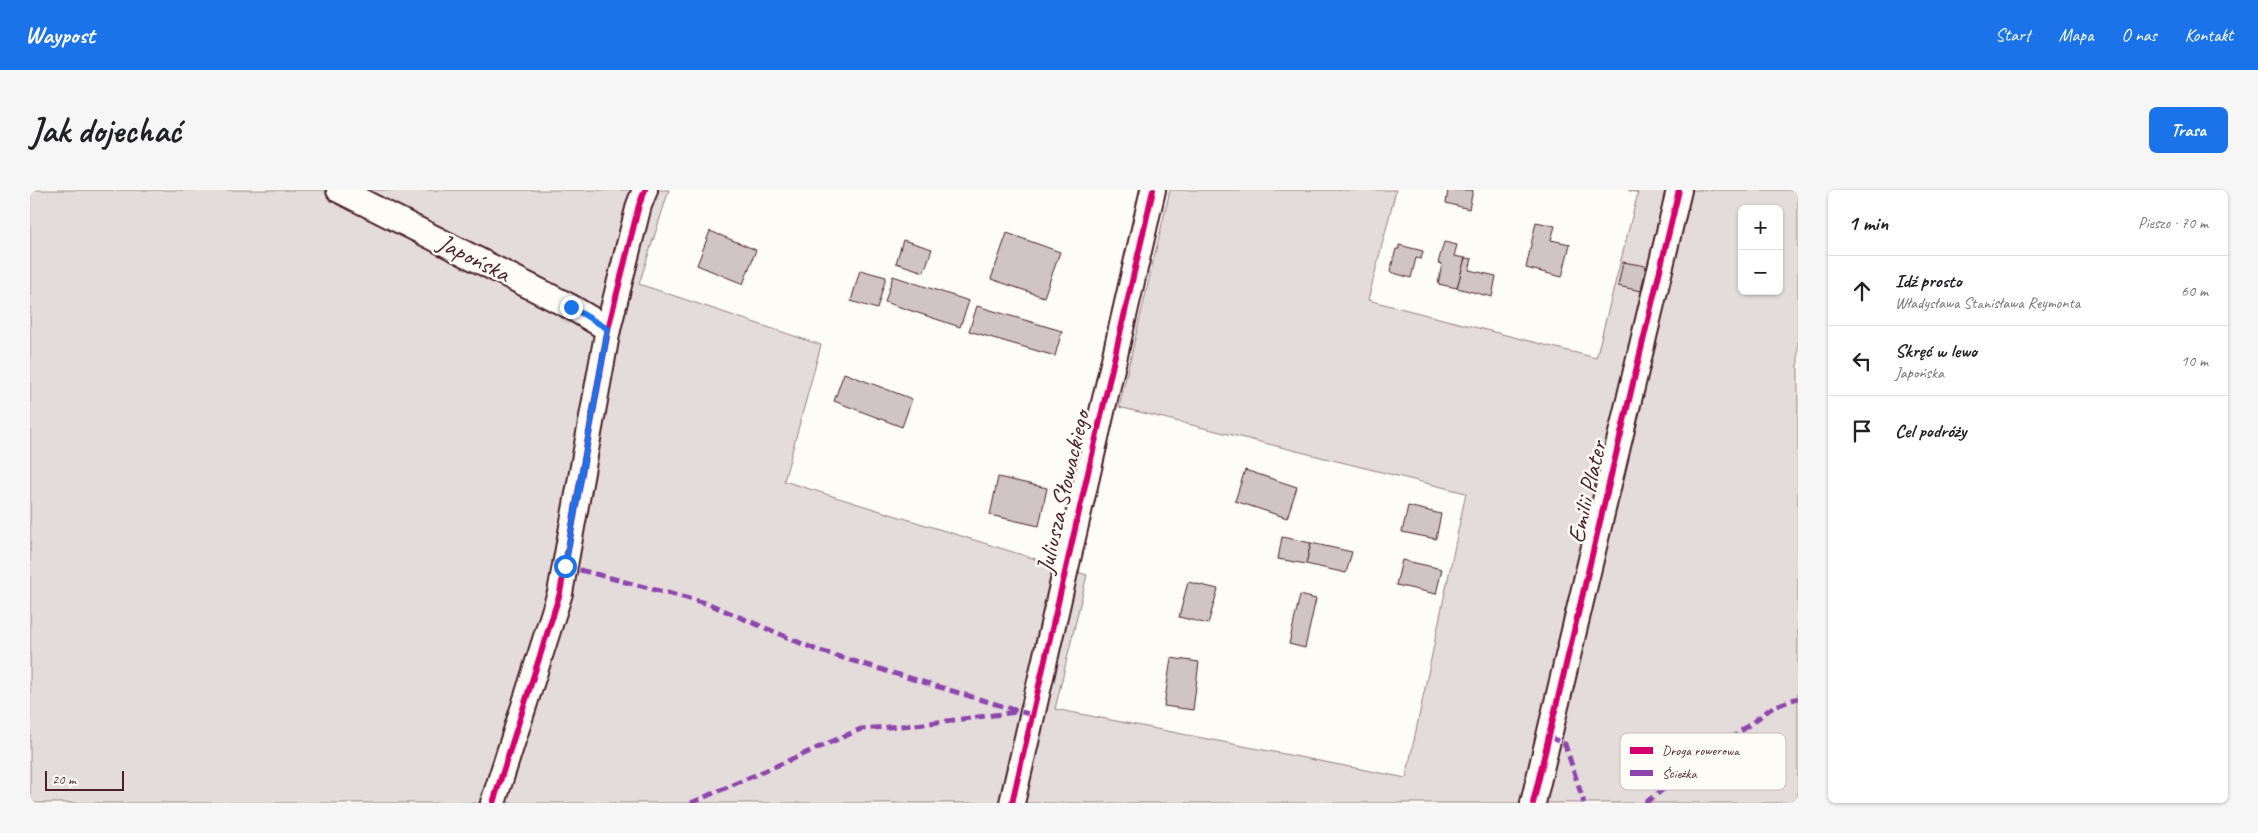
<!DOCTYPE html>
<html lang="pl">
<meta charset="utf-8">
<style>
body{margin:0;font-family:Caveat,sans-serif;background:#f6f6f6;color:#202124}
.controls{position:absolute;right:15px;top:15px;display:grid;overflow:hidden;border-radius:8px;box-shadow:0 1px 4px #0004}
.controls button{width:45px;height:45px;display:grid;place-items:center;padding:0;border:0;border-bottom:1px solid #e0e0e0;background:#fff;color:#202124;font:25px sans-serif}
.scale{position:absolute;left:15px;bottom:12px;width:79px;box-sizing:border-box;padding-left:5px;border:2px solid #4a1f2b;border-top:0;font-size:14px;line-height:18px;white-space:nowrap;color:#4a1f2b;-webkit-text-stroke:4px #fdfcf7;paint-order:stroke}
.stop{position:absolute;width:15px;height:15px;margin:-11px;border:4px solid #1a73e8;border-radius:50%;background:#fff}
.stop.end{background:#1a73e8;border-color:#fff;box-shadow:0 1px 5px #0008}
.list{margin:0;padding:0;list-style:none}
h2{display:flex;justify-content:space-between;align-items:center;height:65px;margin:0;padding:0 20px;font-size:21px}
h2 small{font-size:16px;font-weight:400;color:#757577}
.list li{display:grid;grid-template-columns:32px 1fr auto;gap:15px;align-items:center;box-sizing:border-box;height:70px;padding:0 20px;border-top:1px solid #e0e0e0}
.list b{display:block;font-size:19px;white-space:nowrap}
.list p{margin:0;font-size:16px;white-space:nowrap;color:#757577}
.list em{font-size:16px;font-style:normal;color:#757577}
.icon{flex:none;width:28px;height:28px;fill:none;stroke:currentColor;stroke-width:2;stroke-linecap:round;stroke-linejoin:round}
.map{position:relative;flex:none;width:1768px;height:613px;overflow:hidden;border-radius:8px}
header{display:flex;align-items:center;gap:30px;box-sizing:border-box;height:70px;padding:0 25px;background:#1a73e8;color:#fff}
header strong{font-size:24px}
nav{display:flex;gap:28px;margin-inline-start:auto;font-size:18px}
.intro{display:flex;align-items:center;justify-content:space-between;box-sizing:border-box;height:120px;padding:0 30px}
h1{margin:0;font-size:35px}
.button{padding:12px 22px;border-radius:8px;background:#1a73e8;color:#fff;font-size:18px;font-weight:700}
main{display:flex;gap:30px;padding:0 30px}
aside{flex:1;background:#fff;border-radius:8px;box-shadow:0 1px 4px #0004}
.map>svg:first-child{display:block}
.green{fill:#e3dcda;stroke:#967e82;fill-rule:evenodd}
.building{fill:#d0c5c4;stroke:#4a1f2b}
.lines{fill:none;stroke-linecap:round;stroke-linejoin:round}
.street-casing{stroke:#4a1f2b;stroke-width:28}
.street{stroke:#fdfcf7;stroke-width:24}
.quiet{stroke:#8e44ad;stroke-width:5;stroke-dasharray:10 5;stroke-linecap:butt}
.cycleway-casing{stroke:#fdfcf7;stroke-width:9}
.cycleway{stroke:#d6006c;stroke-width:6}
.route{stroke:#1a73e8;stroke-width:6}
.labels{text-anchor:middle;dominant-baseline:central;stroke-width:5;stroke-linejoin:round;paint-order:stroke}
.street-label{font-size:25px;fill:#4a1f2b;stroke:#fdfcf7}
.key{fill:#fdfcf7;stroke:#c7baba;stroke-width:1}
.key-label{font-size:14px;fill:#4a1f2b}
</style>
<header>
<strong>Waypost</strong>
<nav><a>Start</a><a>Mapa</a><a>O nas</a><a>Kontakt</a></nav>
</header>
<div class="intro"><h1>Jak dojechać</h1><a class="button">Trasa</a></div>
<main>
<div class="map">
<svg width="1768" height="613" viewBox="0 0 1768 613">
<rect width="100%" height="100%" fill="#fdfcf7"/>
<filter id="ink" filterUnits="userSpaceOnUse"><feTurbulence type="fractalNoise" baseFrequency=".02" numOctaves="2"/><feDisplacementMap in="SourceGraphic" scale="10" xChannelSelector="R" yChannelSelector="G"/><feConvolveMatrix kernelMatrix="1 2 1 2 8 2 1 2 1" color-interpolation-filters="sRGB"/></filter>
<g filter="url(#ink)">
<!-- green -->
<path class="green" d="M0 0H639L609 94 791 155 754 291 1057 385 1025 519 1376 588 1436 303 1089 217 1140 0H1366L1338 110 1566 168 1608 3 1598 0H1768V613H0ZM1712 19H1749V101H1712Z"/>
<!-- building -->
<g class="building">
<polygon points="1418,0 1443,0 1439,19 1416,13"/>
<polygon points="1506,32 1525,36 1521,50 1540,54 1532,87 1496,78"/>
<polygon points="680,41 726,60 713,94 667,75"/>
<polygon points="977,43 1030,62 1014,107 961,89"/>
<polygon points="873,50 902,59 894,82 866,73"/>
<polygon points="1414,52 1427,55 1424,66 1435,68 1427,98 1408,94 1412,74 1408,73"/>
<polygon points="1369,55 1393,61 1391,69 1386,68 1381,88 1360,82 1366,59 1369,59"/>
<polygon points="1435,68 1442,69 1439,80 1466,86 1462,107 1427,98"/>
<polygon points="1593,72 1616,76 1611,101 1588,96"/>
<polygon points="830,80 856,87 847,119 821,111"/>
<polygon points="863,86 939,111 930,137 855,112"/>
<polygon points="947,116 1032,141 1025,166 939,141"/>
<polygon points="814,183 882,209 872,237 804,211"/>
<polygon points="1215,280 1267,297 1257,328 1205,311"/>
<polygon points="968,287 1017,298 1009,336 960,325"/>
<polygon points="1378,316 1411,324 1406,349 1372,342"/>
<polygon points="1252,347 1281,353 1276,374 1248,369"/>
<polygon points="1281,353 1322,362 1316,383 1276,374"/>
<polygon points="1372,370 1412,379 1406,404 1366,395"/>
<polygon points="1158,392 1188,399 1178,434 1149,427"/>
<polygon points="1270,405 1286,409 1275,458 1259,454"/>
<polygon points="1141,468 1169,472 1163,520 1134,516"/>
</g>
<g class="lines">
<!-- street casing -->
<g class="street-casing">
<g id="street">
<polyline points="309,0 541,117 578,139"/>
<polyline points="463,613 530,403 578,139 609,15 615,0"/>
<polyline points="982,613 1123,0"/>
<polyline points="1503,613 1649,0"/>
</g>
</g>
<!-- street -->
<use href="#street" class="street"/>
<!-- quiet -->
<g class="quiet">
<polyline points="535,376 679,414 787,460 1002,525"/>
<polyline points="1519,547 1535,554 1554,613"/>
<polyline points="661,613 831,539 885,535 987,522"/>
<polyline points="1615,613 1743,517 1768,508"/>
</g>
<!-- cycleway casing -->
<g class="cycleway-casing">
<g id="cycleway">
<polyline points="463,613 530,403 578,139 609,15 615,0"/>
<polyline points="982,613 1123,0"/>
<polyline points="1503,613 1649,0"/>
</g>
</g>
<!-- cycleway -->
<use href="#cycleway" class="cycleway"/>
</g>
</g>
<g class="lines" filter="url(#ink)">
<!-- route -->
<polyline class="route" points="535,376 578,139 541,117"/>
</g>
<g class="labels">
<!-- street labels -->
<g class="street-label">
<text transform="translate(444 68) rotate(27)">Japońska</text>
<text transform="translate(1033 302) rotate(-77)">Juliusza Słowackiego</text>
<text transform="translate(1557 302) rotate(-77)">Emilii Plater</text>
</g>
</g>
<!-- legend -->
<rect x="1590" y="543" width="166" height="57" rx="8" class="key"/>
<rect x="1600" y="557" width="23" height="7" fill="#d6006c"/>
<rect x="1600" y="580" width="23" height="6" fill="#8e44ad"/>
<g class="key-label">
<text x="1632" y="565">Droga rowerowa</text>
<text x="1632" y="588">Ścieżka</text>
</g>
</svg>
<div class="controls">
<button>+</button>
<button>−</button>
</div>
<div class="scale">20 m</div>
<div class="stop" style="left:535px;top:376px"></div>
<div class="stop end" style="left:541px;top:117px"></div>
</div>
<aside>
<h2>1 min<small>Pieszo · 70 m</small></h2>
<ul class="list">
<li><svg class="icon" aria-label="ahead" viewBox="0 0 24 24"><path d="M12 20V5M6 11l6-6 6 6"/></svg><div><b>Idź prosto</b><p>Władysława Stanisława Reymonta</p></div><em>60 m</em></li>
<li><svg class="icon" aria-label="left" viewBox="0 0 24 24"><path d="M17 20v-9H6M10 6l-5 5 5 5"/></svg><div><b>Skręć w lewo</b><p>Japońska</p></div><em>10 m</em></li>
<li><svg class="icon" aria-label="arrive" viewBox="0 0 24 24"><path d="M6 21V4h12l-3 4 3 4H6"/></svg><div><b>Cel podróży</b></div></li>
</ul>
</aside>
</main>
